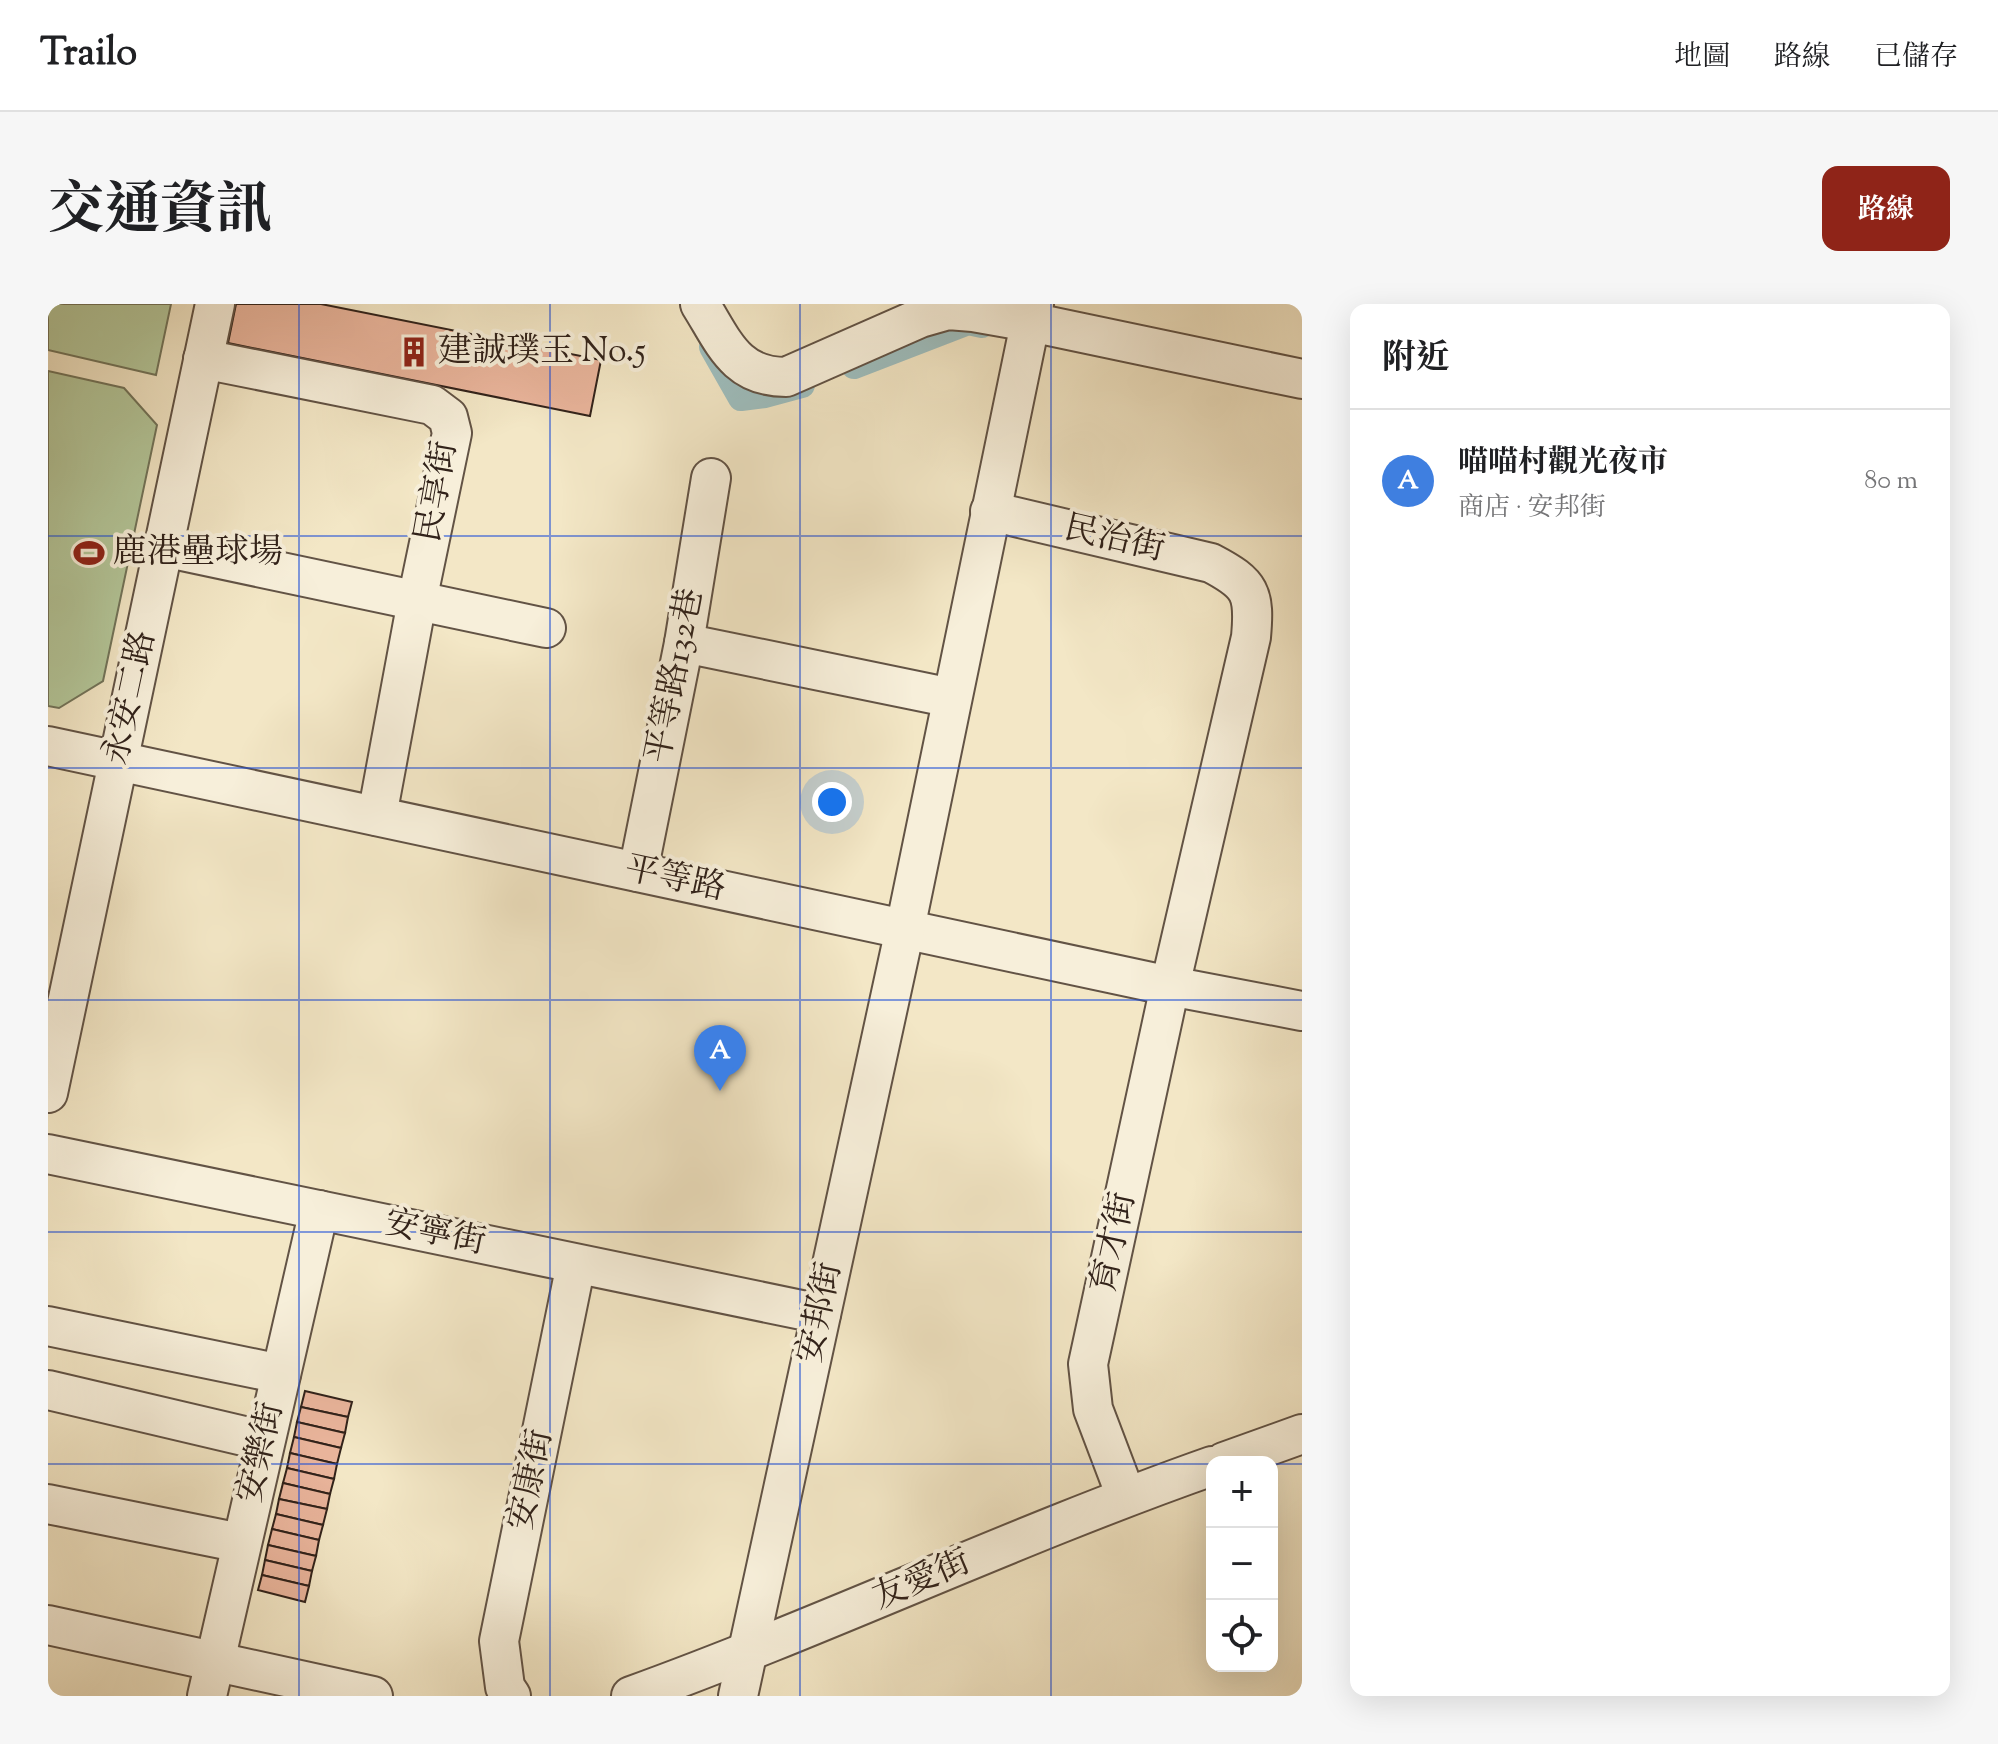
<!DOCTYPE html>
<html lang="zh-TW">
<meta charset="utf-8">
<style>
body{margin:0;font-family:"Sorts Mill Goudy","Noto Serif TC",serif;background:#f6f6f6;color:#202124}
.controls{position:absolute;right:24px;bottom:24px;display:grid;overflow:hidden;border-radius:16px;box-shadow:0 8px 32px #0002}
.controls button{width:72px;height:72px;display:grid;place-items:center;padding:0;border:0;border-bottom:2px solid #e0e0e0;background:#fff;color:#202124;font:40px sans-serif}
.you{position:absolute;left:784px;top:498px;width:28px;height:28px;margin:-20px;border:6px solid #fff;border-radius:50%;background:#1a73e8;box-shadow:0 0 0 12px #1a73e833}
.badge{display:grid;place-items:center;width:52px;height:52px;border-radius:50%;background:#8f2418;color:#fff;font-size:26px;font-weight:700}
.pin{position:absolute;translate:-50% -66px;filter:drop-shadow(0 2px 4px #0008)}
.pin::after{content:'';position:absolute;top:42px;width:28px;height:24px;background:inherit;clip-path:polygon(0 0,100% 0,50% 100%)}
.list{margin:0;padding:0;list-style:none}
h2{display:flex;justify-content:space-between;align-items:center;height:104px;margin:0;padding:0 32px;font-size:34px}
h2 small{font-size:26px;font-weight:400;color:#757577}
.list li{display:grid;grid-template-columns:52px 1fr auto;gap:24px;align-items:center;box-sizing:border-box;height:144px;padding:0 32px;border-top:2px solid #e0e0e0}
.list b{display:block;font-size:30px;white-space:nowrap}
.list p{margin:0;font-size:26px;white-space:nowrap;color:#757577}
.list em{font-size:26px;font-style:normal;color:#757577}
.icon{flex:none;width:44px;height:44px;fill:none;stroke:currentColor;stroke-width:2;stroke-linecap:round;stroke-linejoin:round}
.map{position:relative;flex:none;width:1254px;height:1392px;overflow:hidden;border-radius:16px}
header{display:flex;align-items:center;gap:48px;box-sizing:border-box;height:112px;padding:0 40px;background:#fff;border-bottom:2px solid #e0e0e0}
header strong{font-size:38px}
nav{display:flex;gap:44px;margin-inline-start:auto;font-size:28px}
.intro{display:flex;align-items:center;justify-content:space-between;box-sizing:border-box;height:192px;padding:0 48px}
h1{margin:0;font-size:56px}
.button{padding:20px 36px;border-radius:16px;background:#8f2418;color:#fff;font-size:28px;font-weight:700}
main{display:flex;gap:48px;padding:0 48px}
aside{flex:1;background:#fff;border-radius:16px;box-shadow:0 8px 32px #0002}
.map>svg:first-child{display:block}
.green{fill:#b4c79a;stroke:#72745a;stroke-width:2}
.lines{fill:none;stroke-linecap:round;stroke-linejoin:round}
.canal{stroke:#9ebebe;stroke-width:26}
.building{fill:#e9b49b;stroke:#31221a;stroke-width:2}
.minor-casing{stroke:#625345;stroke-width:42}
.minor{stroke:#f7efda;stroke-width:38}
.grid{fill:none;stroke:#1d4ed8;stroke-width:2;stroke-opacity:0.55}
.labels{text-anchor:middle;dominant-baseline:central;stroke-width:8;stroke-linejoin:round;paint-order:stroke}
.poi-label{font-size:34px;fill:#31221a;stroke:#f7efda;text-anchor:start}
.street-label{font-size:34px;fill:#31221a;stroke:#f7efda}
</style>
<header>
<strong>Trailo</strong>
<nav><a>地圖</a><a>路線</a><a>已儲存</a></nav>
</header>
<div class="intro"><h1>交通資訊</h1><a class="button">路線</a></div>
<main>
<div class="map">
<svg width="1254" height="1392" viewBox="0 0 1254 1392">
<rect width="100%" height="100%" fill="#f3e7c6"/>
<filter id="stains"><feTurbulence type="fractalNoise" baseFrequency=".0025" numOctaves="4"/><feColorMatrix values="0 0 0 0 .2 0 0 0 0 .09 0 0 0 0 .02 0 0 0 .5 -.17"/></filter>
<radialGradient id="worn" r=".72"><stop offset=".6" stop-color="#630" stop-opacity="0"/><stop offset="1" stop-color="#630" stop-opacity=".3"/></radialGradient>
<!-- green -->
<g class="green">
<polygon points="0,0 123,0 108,71 0,46"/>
<polygon points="0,67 76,84 109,121 55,377 11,404 0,402"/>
</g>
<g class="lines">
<!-- canal -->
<g class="canal">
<polyline points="664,43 693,94 717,91 754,81"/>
<polyline points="806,62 920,18 934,21"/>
</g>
</g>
<!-- building -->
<g class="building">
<polygon points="188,0 273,0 553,56 542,112 180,39"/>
<polygon points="257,1087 304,1098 300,1113 253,1103"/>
<polygon points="253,1103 300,1113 297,1129 249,1118"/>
<polygon points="249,1118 297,1129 293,1144 246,1133"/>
<polygon points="246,1133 293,1144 289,1160 242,1149"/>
<polygon points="242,1149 289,1160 286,1175 239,1164"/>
<polygon points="239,1164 286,1175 282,1190 235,1179"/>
<polygon points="235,1179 282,1190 279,1205 231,1195"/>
<polygon points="231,1195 279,1205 275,1221 228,1210"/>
<polygon points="228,1210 275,1221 271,1236 224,1225"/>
<polygon points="224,1225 271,1236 268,1252 220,1241"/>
<polygon points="220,1241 268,1252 264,1267 217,1256"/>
<polygon points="217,1256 264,1267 261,1282 214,1271"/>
<polygon points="214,1271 261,1282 257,1298 210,1286"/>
</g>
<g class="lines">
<!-- minor casing -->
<g class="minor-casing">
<g id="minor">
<path d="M652 0C676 38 687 73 738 73L872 14 900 6 925 8 982 18 1254 75"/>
<polyline points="155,55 384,101 400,113 404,129 369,297 329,512"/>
<path d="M942 207 1163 259C1203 280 1207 289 1203 333L1122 682 1040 1060 1045 1105 1078 1192"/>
<polyline points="115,243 498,324"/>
<polyline points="636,339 904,394"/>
<polyline points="0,442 1122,682 1254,707"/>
<polyline points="590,568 636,339 663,174"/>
<polyline points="0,789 167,0"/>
<polyline points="0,850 773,1010"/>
<polyline points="0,1022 233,1070"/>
<polyline points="0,1086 217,1137"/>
<polyline points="1176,1158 1254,1130"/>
<polyline points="0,1200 193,1239"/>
<polyline points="0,1321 325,1392"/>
<polyline points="159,1392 271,906"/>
<polyline points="463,1392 457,1383 451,1337 528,960"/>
<path d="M583 1392C779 1321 968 1231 1164 1162"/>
<polyline points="690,1392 857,625 986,0"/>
</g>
</g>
<!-- minor -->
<use href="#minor" class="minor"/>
</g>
<!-- grid -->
<path class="grid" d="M251 0V1392M502 0V1392M752 0V1392M1003 0V1392M0 232H1254M0 464H1254M0 696H1254M0 928H1254M0 1160H1164M1224 1160H1254"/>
<!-- icons -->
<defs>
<g id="building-bare" transform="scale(2.4)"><path d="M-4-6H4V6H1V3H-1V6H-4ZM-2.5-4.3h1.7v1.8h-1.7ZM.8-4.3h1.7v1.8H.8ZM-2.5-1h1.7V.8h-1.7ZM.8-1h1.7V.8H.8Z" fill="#8f2418" stroke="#f7efda" stroke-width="2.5" paint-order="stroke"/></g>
<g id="stadium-bare" transform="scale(2.4)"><path d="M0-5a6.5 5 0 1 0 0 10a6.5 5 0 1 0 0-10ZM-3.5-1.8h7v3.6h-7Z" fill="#8f2418" stroke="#f7efda" stroke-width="2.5" paint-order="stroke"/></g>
</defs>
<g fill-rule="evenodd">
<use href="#building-bare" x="366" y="48"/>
<use href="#stadium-bare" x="41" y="249"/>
</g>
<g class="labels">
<!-- poi labels -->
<g class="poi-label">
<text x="390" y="48">建誠璞玉 No.5</text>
<text x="65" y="249">鹿港壘球場</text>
</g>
<!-- street labels -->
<g class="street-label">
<text transform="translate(390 188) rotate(-80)">民享街</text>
<text transform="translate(1066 236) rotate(13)">民治街</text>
<text transform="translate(628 372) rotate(-79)">平等路132巷</text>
<text transform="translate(83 394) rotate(-78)">永安二路</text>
<text transform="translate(627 576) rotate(12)">平等路</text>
<text transform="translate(387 930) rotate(12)">安寧街</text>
<text transform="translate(1067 939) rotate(-78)">育才街</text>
<text transform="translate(773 1009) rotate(-78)">安邦街</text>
<text transform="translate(214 1149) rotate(-77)">安樂街</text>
<text transform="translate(484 1176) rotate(-78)">安康街</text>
<text transform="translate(874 1277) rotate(-23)">友愛街</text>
</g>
</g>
<rect width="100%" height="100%" filter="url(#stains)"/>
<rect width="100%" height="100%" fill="url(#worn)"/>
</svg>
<div class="controls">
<button>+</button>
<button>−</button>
<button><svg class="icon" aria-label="locate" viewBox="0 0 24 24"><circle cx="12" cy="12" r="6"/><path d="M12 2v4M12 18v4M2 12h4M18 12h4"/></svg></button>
</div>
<div class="you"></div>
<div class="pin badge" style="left:672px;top:787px;background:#3f7fe0">A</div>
</div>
<aside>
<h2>附近<small></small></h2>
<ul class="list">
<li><span class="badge" style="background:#3f7fe0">A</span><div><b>喵喵村觀光夜市</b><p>商店 · 安邦街</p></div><em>80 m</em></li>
</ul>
</aside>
</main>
